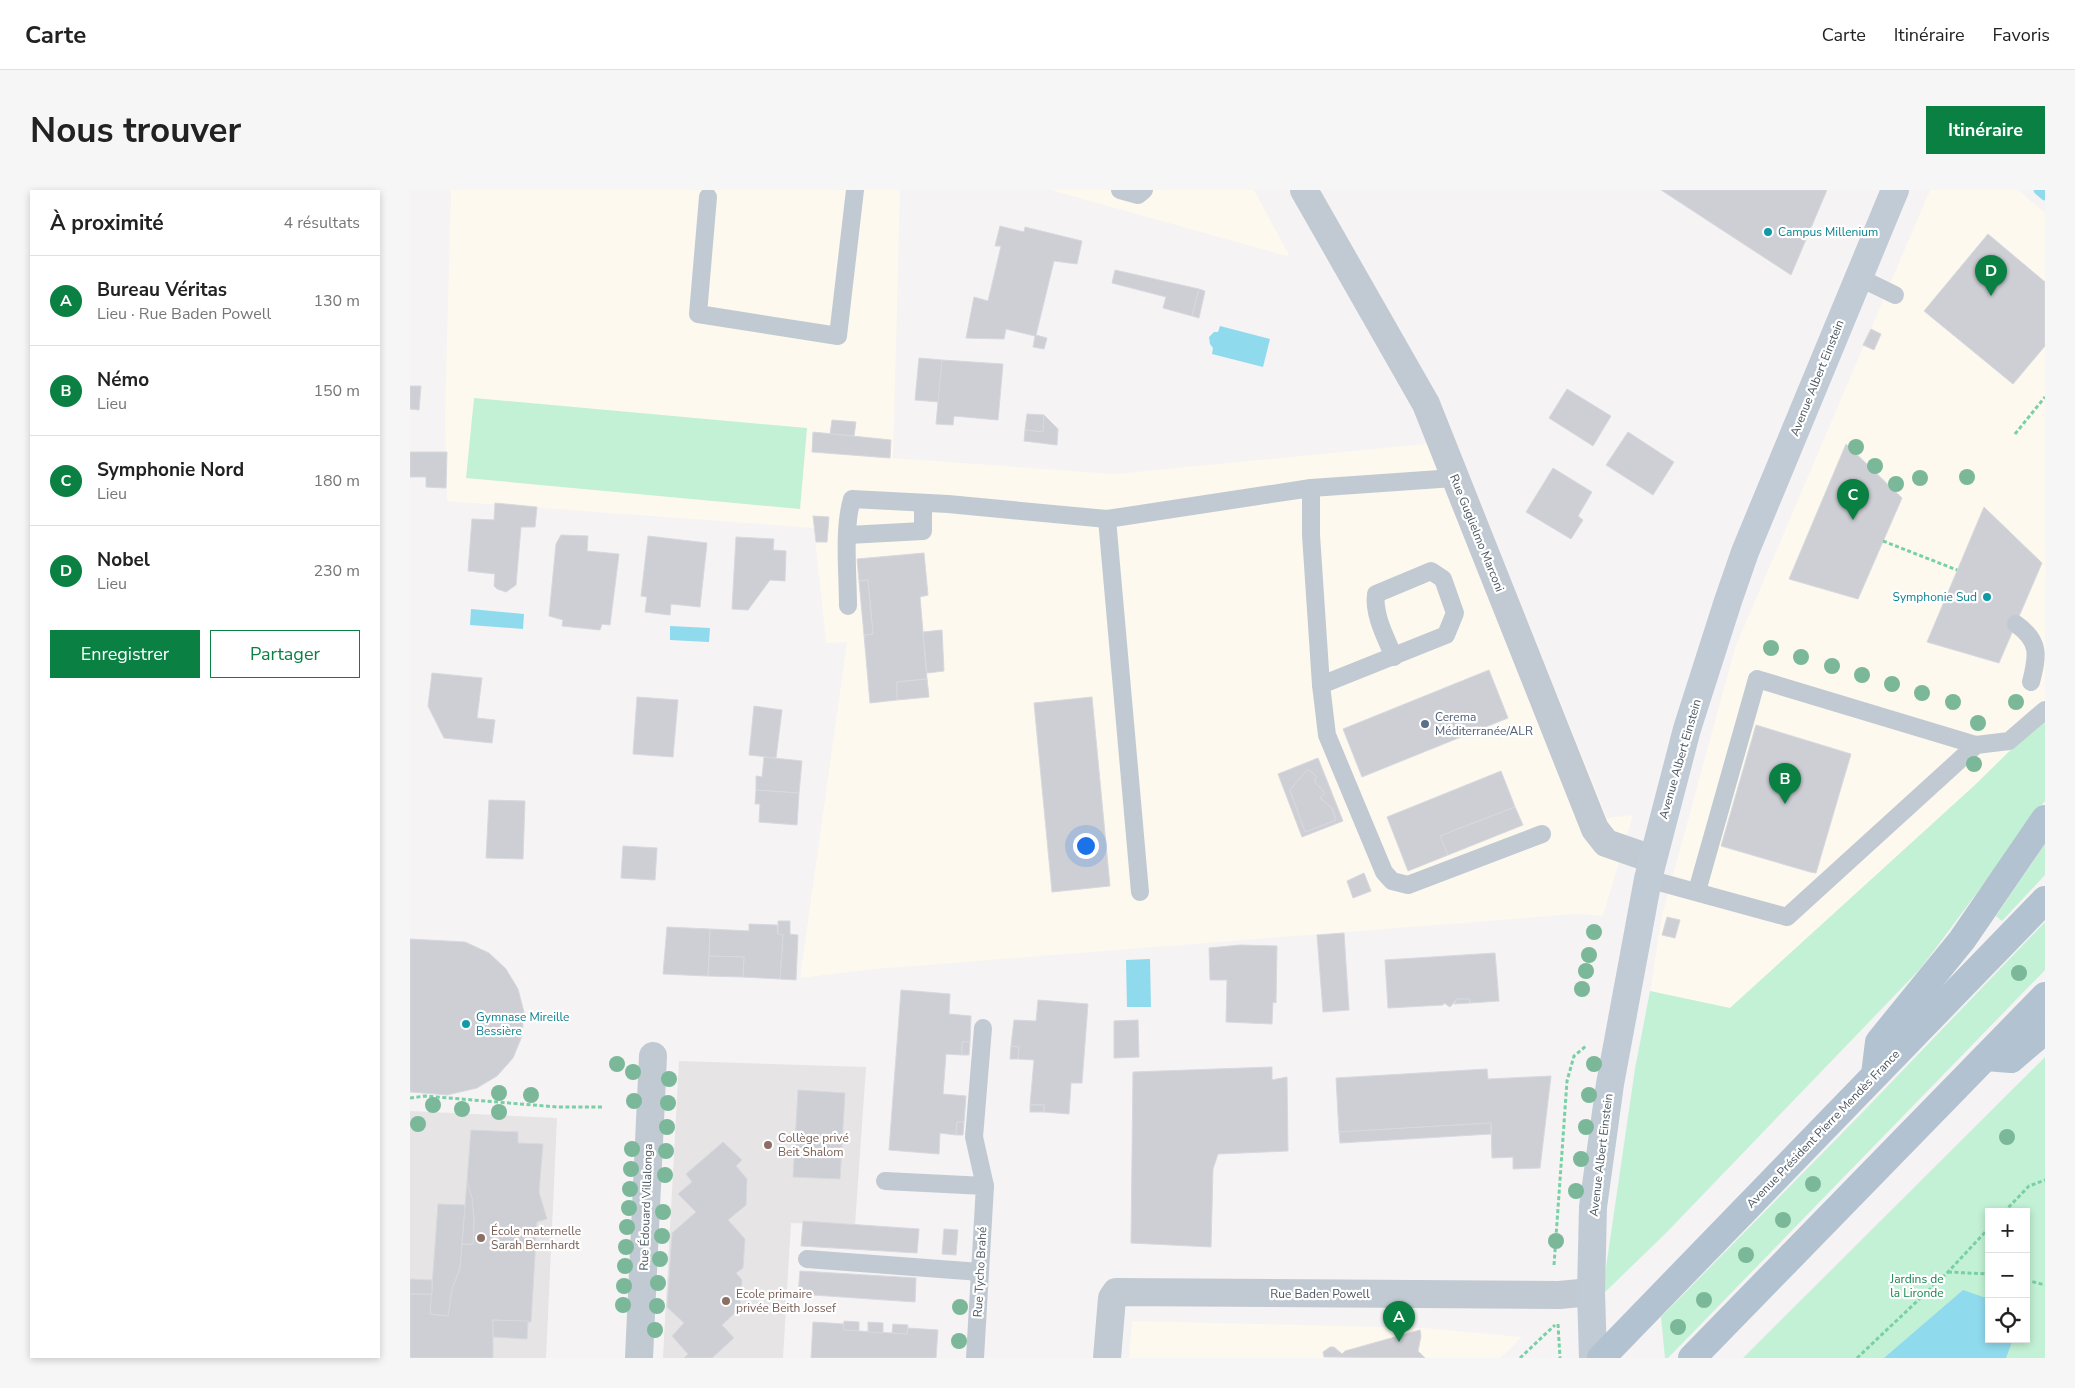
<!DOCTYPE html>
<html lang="fr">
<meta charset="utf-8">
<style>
body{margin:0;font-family:"Nunito Sans",sans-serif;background:#f6f6f6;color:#222}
.controls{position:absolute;right:15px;bottom:15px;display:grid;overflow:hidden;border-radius:0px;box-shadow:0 2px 8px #0003}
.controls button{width:45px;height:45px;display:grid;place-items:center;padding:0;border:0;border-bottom:1px solid #e0e0e0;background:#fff;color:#222;font:25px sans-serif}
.you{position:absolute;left:675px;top:655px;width:18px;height:18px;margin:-12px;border:4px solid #fff;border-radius:50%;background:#1a73e8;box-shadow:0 0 0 8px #1a73e833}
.badge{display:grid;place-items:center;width:32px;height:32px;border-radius:50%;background:#0b8043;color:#fff;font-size:16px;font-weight:700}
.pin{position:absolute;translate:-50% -41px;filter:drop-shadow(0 1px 2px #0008)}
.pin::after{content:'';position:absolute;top:26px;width:18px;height:15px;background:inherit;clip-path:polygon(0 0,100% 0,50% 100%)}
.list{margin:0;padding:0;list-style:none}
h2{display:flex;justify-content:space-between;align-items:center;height:65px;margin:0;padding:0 20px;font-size:21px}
h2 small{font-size:16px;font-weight:400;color:#767676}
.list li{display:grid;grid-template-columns:32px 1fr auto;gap:15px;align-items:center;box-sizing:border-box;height:90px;padding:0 20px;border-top:1px solid #e0e0e0}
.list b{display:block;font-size:19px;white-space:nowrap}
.list p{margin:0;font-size:16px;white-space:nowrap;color:#767676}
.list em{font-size:16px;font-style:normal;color:#767676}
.actions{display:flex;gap:10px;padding:15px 20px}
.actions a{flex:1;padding:11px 0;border:1px solid #0b8043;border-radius:0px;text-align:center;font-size:18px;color:#0b8043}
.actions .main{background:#0b8043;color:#fff}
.icon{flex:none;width:28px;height:28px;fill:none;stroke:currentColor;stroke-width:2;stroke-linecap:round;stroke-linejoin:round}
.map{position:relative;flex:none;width:1635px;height:1168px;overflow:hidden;border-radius:0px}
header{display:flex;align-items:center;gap:30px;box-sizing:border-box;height:70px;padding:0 25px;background:#fff;border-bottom:1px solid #e0e0e0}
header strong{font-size:24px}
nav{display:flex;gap:28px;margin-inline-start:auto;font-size:18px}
.intro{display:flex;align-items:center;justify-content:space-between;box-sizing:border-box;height:120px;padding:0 30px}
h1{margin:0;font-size:35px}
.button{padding:12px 22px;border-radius:0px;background:#0b8043;color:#fff;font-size:18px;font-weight:700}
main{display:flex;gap:30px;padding:0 30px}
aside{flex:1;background:#fff;border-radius:0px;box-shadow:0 2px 8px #0003}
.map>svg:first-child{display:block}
.commercial{fill:#fdf9ef}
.education{fill:#e6e4e5}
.green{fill:#c3f1d5;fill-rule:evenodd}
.water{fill:#90daee}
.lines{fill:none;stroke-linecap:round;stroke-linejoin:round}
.stream{stroke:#90daee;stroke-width:9}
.building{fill:#cdcfd5;stroke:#d7d9de;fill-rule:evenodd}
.path{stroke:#7ad0a6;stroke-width:3;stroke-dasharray:4 2.5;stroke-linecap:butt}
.lane{stroke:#c1cad2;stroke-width:18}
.street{stroke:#c1cad2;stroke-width:28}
.secondary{stroke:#c1cbd6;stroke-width:28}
.primary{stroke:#b3c2d1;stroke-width:28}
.tree{fill:#7bb799}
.culture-dot{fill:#0f9aa8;stroke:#fff;stroke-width:2}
.service-dot{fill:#5c6f8a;stroke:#fff;stroke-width:2}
.education-dot{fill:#8d6e63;stroke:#fff;stroke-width:2}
.labels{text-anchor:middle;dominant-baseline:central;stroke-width:4.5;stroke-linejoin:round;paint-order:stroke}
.culture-label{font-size:12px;fill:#0d838f;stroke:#fff;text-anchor:start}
.street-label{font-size:12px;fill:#4a5661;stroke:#fff}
.service-label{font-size:12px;fill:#4e5e75;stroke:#fff;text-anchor:start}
.education-label{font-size:12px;fill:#785e54;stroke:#fff;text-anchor:start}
.park-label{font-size:12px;fill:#17864f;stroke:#fff}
</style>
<header>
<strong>Carte</strong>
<nav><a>Carte</a><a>Itinéraire</a><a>Favoris</a></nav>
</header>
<div class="intro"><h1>Nous trouver</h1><a class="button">Itinéraire</a></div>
<main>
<aside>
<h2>À proximité<small>4 résultats</small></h2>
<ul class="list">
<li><span class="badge">A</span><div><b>Bureau Véritas</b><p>Lieu · Rue Baden Powell</p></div><em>130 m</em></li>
<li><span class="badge">B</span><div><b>Némo</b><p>Lieu</p></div><em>150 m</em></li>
<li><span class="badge">C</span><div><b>Symphonie Nord</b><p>Lieu</p></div><em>180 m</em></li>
<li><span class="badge">D</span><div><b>Nobel</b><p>Lieu</p></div><em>230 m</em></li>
</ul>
<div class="actions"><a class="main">Enregistrer</a><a>Partager</a></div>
</aside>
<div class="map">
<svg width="1635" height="1168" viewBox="0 0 1635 1168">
<rect width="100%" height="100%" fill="#f5f3f3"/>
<!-- commercial -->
<g class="commercial">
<polygon points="41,0 490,0 483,268 704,284 1045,251 1197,628 1223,625 1193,726 1166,724 465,779 390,788 437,452 416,453 404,338 37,311 35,227"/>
<polygon points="641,0 844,0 880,67"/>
<polygon points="1520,0 1608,0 1635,23 1635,530 1627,534 1566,594 1320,818 1240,801 1252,725 1325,458"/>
<polygon points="722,1131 1013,1138 1112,1147 1090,1168 719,1168"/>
</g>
<!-- education -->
<g class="education">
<polygon points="269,871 456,877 445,1035 381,1033 373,1168 253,1168"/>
<polygon points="0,921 147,928 136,1168 0,1168"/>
</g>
<!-- green -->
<g class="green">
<polygon points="64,208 397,238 390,319 56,288"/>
<polygon points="1635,530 1635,611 1511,778 1256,1043 1192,1105 1225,879 1240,801 1320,818 1566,594 1627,534"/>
<polygon points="1635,654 1635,685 1592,731 1586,726"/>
<polygon points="1635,732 1635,780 1258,1168 1255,1168 1251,1127 1449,926"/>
<path d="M1635 867V1168H1333ZM1579 1022H1616V1149H1579Z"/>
</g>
<!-- water -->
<g class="water">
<polygon points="810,136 860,149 853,177 802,164 803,158 800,154 799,147 804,142 808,142"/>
<polygon points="61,419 114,424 113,439 60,435"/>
<polygon points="260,436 300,438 299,452 260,450"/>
<polygon points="740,769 741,817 717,817 716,770"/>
<polygon points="1553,1100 1579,1109 1579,1149 1603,1149 1596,1168 1474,1168"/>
</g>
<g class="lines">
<!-- stream -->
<polyline class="stream" points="1628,0 1635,6"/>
</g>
<!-- building -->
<g class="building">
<polygon points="1251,0 1417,0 1381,85"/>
<polygon points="590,36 614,42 615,37 672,51 667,74 644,71 626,145 637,148 634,159 623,157 625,146 596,139 594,149 556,148 564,107 578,111 591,56 585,56"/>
<polygon points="1578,44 1635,92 1635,156 1603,194 1514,121"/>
<polygon points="705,80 789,99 782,126 753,118 756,107 702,93"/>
<polygon points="789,99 795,101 789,128 782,126"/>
<polygon points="1461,139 1471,144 1464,160 1453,155"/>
<polygon points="509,168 532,170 529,212 505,210"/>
<polygon points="532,170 593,174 588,230 544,226 543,235 526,234"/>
<polygon points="0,196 11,196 9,220 0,219"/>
<polygon points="1157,199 1201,226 1183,256 1139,228"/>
<polygon points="617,224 634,225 633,242 615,240"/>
<polygon points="634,225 648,239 647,255 614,251 615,240 633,242"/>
<polygon points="422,230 446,232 444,246 420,244"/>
<polygon points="403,242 481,250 480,268 402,262"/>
<polygon points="1218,242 1264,272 1243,305 1196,275"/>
<polygon points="1436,254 1492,308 1448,409 1379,389"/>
<polygon points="0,262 37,262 36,298 16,297 16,287 0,287"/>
<polygon points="1143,278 1182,302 1168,326 1173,330 1161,349 1116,322"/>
<polygon points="85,313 127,317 125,337 111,337 106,395 96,402 87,399 84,396 85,384 58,381 62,329 84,330"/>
<polygon points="1574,317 1632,373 1589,473 1517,452"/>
<polygon points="403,326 419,327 417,352 406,352"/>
<polygon points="151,345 178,346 177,361 209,364 200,435 192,434 190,440 152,436 153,430 139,426 146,354"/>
<polygon points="238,346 297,353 290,417 261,414 260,425 235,422 237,407 231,406"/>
<polygon points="326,347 364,349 363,360 376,361 375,391 360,390 338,420 322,419"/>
<polygon points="514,363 518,405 510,407 517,489 487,492 487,510 460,513 454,445 463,444 458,390 449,391 447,369"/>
<polygon points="458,390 463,444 454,445 449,391"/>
<polygon points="532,440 534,481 517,483 513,442"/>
<polygon points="1079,480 1098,528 952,587 933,539"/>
<polygon points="22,483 72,488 67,528 85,530 82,553 34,548 18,516"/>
<polygon points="517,489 519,507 487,510 487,492"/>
<polygon points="227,507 268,510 263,567 223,564"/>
<polygon points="682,507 700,696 642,702 624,513"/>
<polygon points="344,516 372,520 366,568 339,565"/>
<polygon points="1346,535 1441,564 1406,683 1400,682 1311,656"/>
<polygon points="354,567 392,571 389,603 346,600 346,586 352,587"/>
<path d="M908 568 933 631 892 647 868 584ZM898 579 907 587 904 591 915 603 910 608 922 618 926 630 895 642 880 600Z"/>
<polygon points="898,579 907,587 904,591 915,603 910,608 922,618 926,630 895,642 880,600"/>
<polygon points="1091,581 1105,617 1030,646 1038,665 998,681 977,627"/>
<polygon points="346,600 389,603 387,635 349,632 350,614 345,614"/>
<polygon points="79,610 115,611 113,669 76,668"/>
<polygon points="1105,617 1113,635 1038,665 1030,646"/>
<polygon points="213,656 247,658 245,690 211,688"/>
<polygon points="954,683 961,701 943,708 937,691"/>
<polygon points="1257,727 1270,730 1265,748 1252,745"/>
<polygon points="368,731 380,731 380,744 388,745 386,790 370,789 373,745 368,744"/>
<polygon points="339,734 367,735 368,744 373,745 370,789 333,787 334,767 299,766 300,739 339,741"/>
<polygon points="257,737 300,739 298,786 253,784"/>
<polygon points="934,743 939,820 913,822 907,745"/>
<polygon points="0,749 55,752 79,763 96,779 108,799 114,822 112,846 103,868 87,886 67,898 37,905 0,902"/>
<polygon points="830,755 867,756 866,813 863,812 862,834 816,832 817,790 800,790 799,758"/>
<polygon points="1085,763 1089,811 1060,813 1060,809 1047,809 1040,817 1034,813 1033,815 978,818 975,770"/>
<polygon points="299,766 334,767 333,787 298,786"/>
<polygon points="491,800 540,804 539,824 561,826 560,852 552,852 552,865 536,864 533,904 556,906 554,932 547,932 546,945 530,943 529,964 479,960"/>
<polygon points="1047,809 1060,809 1060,813 1044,814"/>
<polygon points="628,810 678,814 672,893 661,893 659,924 634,922 634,915 620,915 624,870 608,869 609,857 601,856 604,830 626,831"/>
<polygon points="728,830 729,867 704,868 704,831"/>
<polygon points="552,852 560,852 559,865 552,865"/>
<polygon points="601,856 609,857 608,869 600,869"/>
<polygon points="862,877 862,890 877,887 878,961 808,964 803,979 801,1057 721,1053 723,882"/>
<polygon points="1077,879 1078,889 1141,886 1130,978 1103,979 1103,967 1082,968 1081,933 929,942 926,888"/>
<polygon points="388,900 435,903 430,989 383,987"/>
<rect x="620" y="915" width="14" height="7"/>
<polygon points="547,932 554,932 553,945 546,945"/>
<polygon points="1081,933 1081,944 930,953 929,942"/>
<polygon points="61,940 108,942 108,953 133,954 129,1002 137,1029 127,1032 121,1132 83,1130 83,1168 0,1168 0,1104 22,1104 20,1124 38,1126 42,1099 50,1078 52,1054 63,1054 64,1031 62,1008 57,991"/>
<polygon points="313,952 332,970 326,976 337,989 336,1015 318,1030 335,1049 333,1078 326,1083 332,1090 330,1118 312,1135 324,1148 302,1168 274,1168 278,1164 262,1146 274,1133 257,1117 262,1043 286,1022 268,1004 282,992 276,984"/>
<polygon points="57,991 62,1008 64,1031 63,1054 52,1054"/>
<polygon points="28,1014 55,1015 50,1078 42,1099 38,1126 20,1124"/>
<polygon points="393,1031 509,1039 507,1063 391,1056"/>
<polygon points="534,1039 548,1040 546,1065 532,1064"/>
<polygon points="390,1081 506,1088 505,1112 388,1104"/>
<polygon points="0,1089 22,1090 22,1104 0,1104"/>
<polygon points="83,1130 118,1131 117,1149 83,1147"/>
<polygon points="434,1131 449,1132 449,1141 433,1140"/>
<polygon points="403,1132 434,1134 433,1140 497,1144 498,1138 528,1140 526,1168 401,1168"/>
<polygon points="458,1132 473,1133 473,1143 458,1142"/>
<polygon points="483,1134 498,1135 497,1144 482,1143"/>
<polygon points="1010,1140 1011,1146 1008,1161 1015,1168 914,1167 913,1162 920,1157 924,1157 932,1164 935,1161"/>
</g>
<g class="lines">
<!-- path -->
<g class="path">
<polyline points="1605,244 1635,207"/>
<polyline points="1473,351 1547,380"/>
<polyline points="0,908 15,906 147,917 193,917"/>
<polyline points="1594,1022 1619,996 1635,990"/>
<polyline points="1144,1075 1157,891 1164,866 1176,856"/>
<polyline points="1538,1082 1579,1084"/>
<polyline points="1616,1090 1635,1095"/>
<polyline points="1148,1134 1150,1168"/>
<polyline points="1110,1168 1145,1135"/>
<polyline points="1447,1168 1538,1082 1579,1038"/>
</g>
<!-- lane -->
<g class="lane">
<polyline points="710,0 728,5 734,0"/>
<polyline points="298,7 288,124 428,146 445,0"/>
<polyline points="1448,87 1485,105"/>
<polyline points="901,298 901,345 911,495 917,545 974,682 982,691 998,695 1132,644"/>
<polyline points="697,329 730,702"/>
<polyline points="438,345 513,341 513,313"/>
<path d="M438 416C438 383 433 340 442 309L538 314 697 329 901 298 1044 288"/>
<path d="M1606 434C1630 451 1628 465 1621 492"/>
<path d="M911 495 1036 445 1045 423 1033 389 1021 381 966 404C963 424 976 448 984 467"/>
<polyline points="1238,689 1377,727 1566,555"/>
<polyline points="1287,701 1347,489 1566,555 1599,551 1635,520"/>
<polyline points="573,838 564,947 575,996"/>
<polyline points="475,991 575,996 565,1168"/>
<polyline points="397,1069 570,1082"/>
</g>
<!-- street -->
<g class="street">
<polyline points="894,0 1016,214 1185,639 1196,653 1242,669"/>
<polyline points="229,1168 243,866"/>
<polyline points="697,1168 702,1108 706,1102 1149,1105 1181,1102"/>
</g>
<!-- secondary -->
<polyline class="secondary" points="1183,1168 1181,1102 1183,1017 1200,894 1238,689 1277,539 1318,411 1335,362 1485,0"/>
<!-- primary -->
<g class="primary">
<polyline points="1576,867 1601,869 1635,840"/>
<polyline points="1465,885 1469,852 1552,750 1635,629"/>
<polyline points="1191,1168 1635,710"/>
<polyline points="1282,1168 1635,806"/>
</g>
</g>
<!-- trees -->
<g class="tree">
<circle cx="1446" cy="257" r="8"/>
<circle cx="1465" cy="276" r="8"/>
<circle cx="1557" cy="287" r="8"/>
<circle cx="1510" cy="288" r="8"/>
<circle cx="1486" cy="294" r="8"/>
<circle cx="1361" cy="458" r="8"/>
<circle cx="1391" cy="467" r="8"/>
<circle cx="1422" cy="476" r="8"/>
<circle cx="1452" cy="485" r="8"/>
<circle cx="1482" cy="494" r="8"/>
<circle cx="1512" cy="503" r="8"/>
<circle cx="1543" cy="512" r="8"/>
<circle cx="1606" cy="512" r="8"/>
<circle cx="1568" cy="533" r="8"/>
<circle cx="1564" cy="574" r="8"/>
<circle cx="1184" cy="742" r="8"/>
<circle cx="1179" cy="765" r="8"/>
<circle cx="1176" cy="781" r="8"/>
<circle cx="1609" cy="783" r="8"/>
<circle cx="1172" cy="799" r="8"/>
<circle cx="207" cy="874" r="8"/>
<circle cx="1184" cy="874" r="8"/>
<circle cx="223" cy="882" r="8"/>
<circle cx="259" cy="889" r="8"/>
<circle cx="89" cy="903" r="8"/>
<circle cx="121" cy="905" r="8"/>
<circle cx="1179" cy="905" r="8"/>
<circle cx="224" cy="911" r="8"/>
<circle cx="258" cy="913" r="8"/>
<circle cx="23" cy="915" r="8"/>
<circle cx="52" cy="919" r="8"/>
<circle cx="89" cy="922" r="8"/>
<circle cx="8" cy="934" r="8"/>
<circle cx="257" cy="937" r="8"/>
<circle cx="1176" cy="937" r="8"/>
<circle cx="1597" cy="947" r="8"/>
<circle cx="222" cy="959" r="8"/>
<circle cx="256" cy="961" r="8"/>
<circle cx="1171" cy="969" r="8"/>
<circle cx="221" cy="979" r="8"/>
<circle cx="255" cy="985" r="8"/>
<circle cx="1403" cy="994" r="8"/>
<circle cx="220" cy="999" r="8"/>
<circle cx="1166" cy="1001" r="8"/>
<circle cx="219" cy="1018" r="8"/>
<circle cx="253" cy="1022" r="8"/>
<circle cx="1373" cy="1030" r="8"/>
<circle cx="217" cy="1037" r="8"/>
<circle cx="252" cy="1046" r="8"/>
<circle cx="1146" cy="1051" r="8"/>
<circle cx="216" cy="1057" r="8"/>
<circle cx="1336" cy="1065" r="8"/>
<circle cx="250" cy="1069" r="8"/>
<circle cx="215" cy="1076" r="8"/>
<circle cx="248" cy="1093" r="8"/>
<circle cx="214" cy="1096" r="8"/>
<circle cx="1294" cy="1110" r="8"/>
<circle cx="213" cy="1115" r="8"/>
<circle cx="247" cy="1116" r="8"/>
<circle cx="550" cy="1117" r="8"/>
<circle cx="1268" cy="1137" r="8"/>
<circle cx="245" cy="1140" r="8"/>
<circle cx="549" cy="1151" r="8"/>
</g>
<!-- markers -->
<g class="culture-dot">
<circle cx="1358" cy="42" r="5"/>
<circle cx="1577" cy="407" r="5"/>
<circle cx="56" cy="834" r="5"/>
</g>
<circle class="service-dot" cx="1015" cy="534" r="5"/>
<g class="education-dot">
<circle cx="358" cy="955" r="5"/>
<circle cx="71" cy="1048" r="5"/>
<circle cx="316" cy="1111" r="5"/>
</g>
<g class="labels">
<!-- culture labels -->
<g class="culture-label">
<text x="1368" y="42">Campus Millenium</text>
<text x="1567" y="407" text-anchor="end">Symphonie Sud</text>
<text x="66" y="827">Gymnase Mireille<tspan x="66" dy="14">Bessière</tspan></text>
</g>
<!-- street labels -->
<g class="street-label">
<text transform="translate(1407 188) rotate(-68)">Avenue Albert Einstein</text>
<text transform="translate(1067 343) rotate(68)">Rue Guglielmo Marconi</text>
<text transform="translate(1270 569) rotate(-74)">Avenue Albert Einstein</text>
<text transform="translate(1413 939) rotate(-46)">Avenue Président Pierre Mendès France</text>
<text transform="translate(1191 965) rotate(-83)">Avenue Albert Einstein</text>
<text transform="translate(236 1017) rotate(-88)">Rue Édouard Villalonga</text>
<text transform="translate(570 1082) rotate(-87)">Rue Tycho Brahé</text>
<text x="910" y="1104">Rue Baden Powell</text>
</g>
<!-- service labels -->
<g class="service-label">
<text x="1025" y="527">Cerema<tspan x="1025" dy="14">Méditerranée/ALR</tspan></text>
</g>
<!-- education labels -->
<g class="education-label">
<text x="368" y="948">Collège privé<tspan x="368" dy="14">Beit Shalom</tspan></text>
<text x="81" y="1041">École maternelle<tspan x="81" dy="14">Sarah Bernhardt</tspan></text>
<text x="326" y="1104">Ecole primaire<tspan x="326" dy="14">privée Beith Jossef</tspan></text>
</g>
<!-- park labels -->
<g class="park-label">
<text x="1507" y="1089">Jardins de<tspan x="1507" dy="14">la Lironde</tspan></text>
</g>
</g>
</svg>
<div class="controls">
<button>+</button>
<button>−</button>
<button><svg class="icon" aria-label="locate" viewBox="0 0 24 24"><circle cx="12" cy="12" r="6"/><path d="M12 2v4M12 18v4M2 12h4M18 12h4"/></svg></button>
</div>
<div class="you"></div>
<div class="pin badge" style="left:989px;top:1152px">A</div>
<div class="pin badge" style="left:1375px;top:614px">B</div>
<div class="pin badge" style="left:1443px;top:330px">C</div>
<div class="pin badge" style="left:1581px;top:106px">D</div>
</div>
</main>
